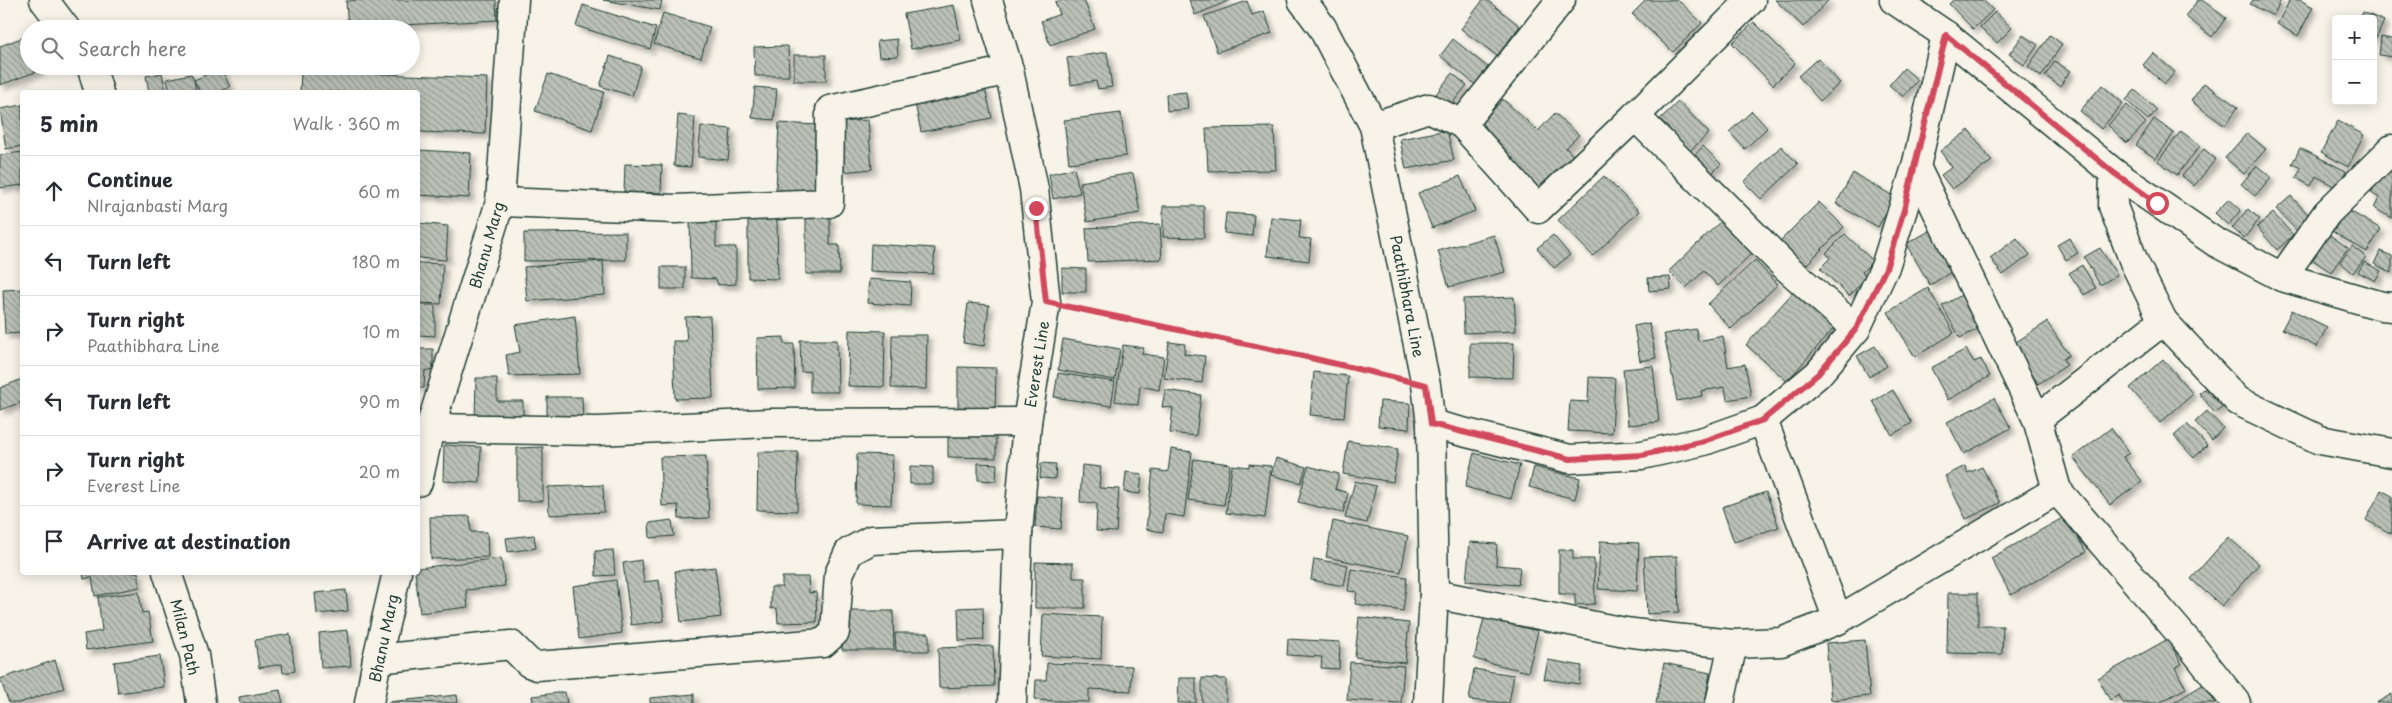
<!DOCTYPE html>
<meta charset="utf-8">
<style>
body{margin:0;font-family:"Playpen Sans",sans-serif;background:#f7f7f7;color:#2b2b33}
.controls{position:absolute;right:15px;top:15px;display:grid;overflow:hidden;border-radius:5px;box-shadow:0 2px 12px #0003}
.controls button{width:45px;height:45px;display:grid;place-items:center;padding:0;border:0;border-bottom:1px solid #e1e1e2;background:#fff;color:#2b2b33;font:25px sans-serif}
.stop{position:absolute;width:15px;height:15px;margin:-11px;border:4px solid #d1495b;border-radius:50%;background:#fff}
.stop.end{background:#d1495b;border-color:#fff;box-shadow:0 1px 5px #0008}
.list{margin:0;padding:0;list-style:none}
h2{display:flex;justify-content:space-between;align-items:center;height:65px;margin:0;padding:0 20px;font-size:21px}
h2 small{font-size:16px;font-weight:400;color:#7c7c81}
.list li{display:grid;grid-template-columns:32px 1fr auto;gap:15px;align-items:center;box-sizing:border-box;height:70px;padding:0 20px;border-top:1px solid #e1e1e2}
.list b{display:block;font-size:19px;white-space:nowrap}
.list p{margin:0;font-size:16px;white-space:nowrap;color:#7c7c81}
.list em{font-size:16px;font-style:normal;color:#7c7c81}
.icon{flex:none;width:28px;height:28px;fill:none;stroke:currentColor;stroke-width:2;stroke-linecap:round;stroke-linejoin:round}
.map{position:relative;flex:none;width:2392px;height:703px;overflow:hidden}
.search{position:absolute;background:#fff;box-shadow:0 2px 12px #0003;left:20px;top:20px;width:400px;height:55px;display:flex;align-items:center;gap:12px;box-sizing:border-box;padding:0 18px;border-radius:28px;color:#7c7c81;font-size:19px}
.panel{position:absolute;background:#fff;box-shadow:0 2px 12px #0003;left:20px;top:90px;width:400px;height:485px;border-radius:5px}
.map>svg:first-child{display:block}
.building{fill:url(#building-back-hatch);stroke:#1f3d34;filter:url(#shadow)}
.lines{fill:none;stroke-linecap:round;stroke-linejoin:round}
.minor-casing{stroke:#1f3d34;stroke-width:31}
.tertiary-casing{stroke:#1f3d34;stroke-width:31}
.path{stroke:#1f3d34;stroke-width:3;stroke-dasharray:4 4;stroke-linecap:butt}
.minor{stroke:#f7f3e8;stroke-width:28}
.tertiary{stroke:#f7f3e8;stroke-width:28}
.route{stroke:#d1495b;stroke-width:6}
.labels{text-anchor:middle;dominant-baseline:central;stroke-width:5;stroke-linejoin:round;paint-order:stroke}
.street-label{font-size:15px;fill:#1f3d34;stroke:#f7f3e8}
</style>
<div class="map">
<svg width="2392" height="703" viewBox="0 0 2392 703">
<defs>
<pattern id="building-back-hatch" width="6" height="6" patternUnits="userSpaceOnUse" patternTransform="scale(1.25)"><rect width="6" height="6" fill="#bbc1b6"/><path d="M-1 5l2 2M0 0l6 6M5-1l2 2" fill="none" stroke="#979e95"/></pattern>
<filter id="shadow"><feDropShadow dx="4.5" dy="4.5" stdDeviation="2.5" flood-color="#0004"/></filter>
</defs>
<rect width="100%" height="100%" fill="#f7f3e8"/>
<filter id="ink" filterUnits="userSpaceOnUse"><feTurbulence type="fractalNoise" baseFrequency=".02" numOctaves="2"/><feDisplacementMap in="SourceGraphic" scale="10" xChannelSelector="R" yChannelSelector="G"/><feConvolveMatrix kernelMatrix="1 2 1 2 8 2 1 2 1" color-interpolation-filters="sRGB"/></filter>
<g filter="url(#ink)">
<!-- building -->
<g class="building">
<polygon points="362,0 496,0 497,20 348,28 346,1"/>
<polygon points="603,0 662,0 660,10"/>
<polygon points="1062,0 1084,0 1095,29 1050,45 1041,21 1060,14 1055,2"/>
<polygon points="1189,0 1231,0 1195,15"/>
<polygon points="1483,0 1487,0 1520,26 1497,56 1461,29"/>
<polygon points="1646,0 1678,0 1702,23 1673,52 1632,14"/>
<polygon points="1775,0 1829,0 1803,27"/>
<polygon points="1953,0 1983,0 1993,10 1973,29 1949,4"/>
<polygon points="2198,0 2202,0 2226,18 2212,37 2185,16"/>
<polygon points="2253,0 2281,0 2273,16 2250,4"/>
<polygon points="2290,0 2300,0 2313,7 2298,36 2277,24"/>
<polygon points="1247,1 1252,15 1264,11 1272,33 1217,52 1204,16"/>
<polygon points="583,5 656,28 650,49 576,26"/>
<polygon points="954,5 961,40 911,49 904,14"/>
<polygon points="1995,12 2012,28 1997,43 1980,27"/>
<polygon points="2363,12 2384,21 2376,39 2373,38 2373,19 2360,19"/>
<polygon points="663,13 710,27 701,58 654,44"/>
<polygon points="1754,22 1795,63 1773,85 1732,43"/>
<polygon points="29,35 29,66 39,66 41,70 0,85 0,46"/>
<polygon points="2023,35 2038,45 2024,65 2009,54"/>
<polygon points="2050,35 2062,44 2041,77 2028,67"/>
<polygon points="2381,37 2392,39 2392,57 2379,55"/>
<polygon points="897,39 898,56 879,57 877,41"/>
<polygon points="1453,39 1489,68 1476,85 1440,56"/>
<polygon points="788,46 789,76 755,76 754,47"/>
<polygon points="1107,52 1112,87 1098,89 1096,81 1071,85 1067,58"/>
<polygon points="2153,53 2175,72 2165,84 2143,65"/>
<rect x="794" y="55" width="32" height="26"/>
<polygon points="610,56 641,66 632,96 600,86"/>
<polygon points="1818,58 1840,83 1820,101 1798,76"/>
<polygon points="2055,61 2070,71 2060,86 2045,76"/>
<polygon points="221,68 230,87 218,92 200,92 194,80"/>
<polygon points="1904,68 1918,80 1903,97 1889,85"/>
<polygon points="301,71 487,78 485,134 418,132 418,92 300,92"/>
<polygon points="162,73 166,92 149,92 146,76"/>
<polygon points="1452,73 1467,85 1451,105 1436,94"/>
<polygon points="191,74 194,80 196,92 170,92 167,79"/>
<polygon points="548,74 604,92 592,130 535,111"/>
<polygon points="2204,83 2238,107 2225,126 2191,101"/>
<polygon points="2102,85 2123,103 2101,129 2080,111"/>
<polygon points="755,87 777,89 774,120 752,118"/>
<polygon points="985,88 992,118 921,132 915,103"/>
<polygon points="2135,90 2157,110 2148,120 2126,100"/>
<polygon points="1186,92 1188,109 1167,111 1166,94"/>
<polygon points="1503,99 1538,131 1555,113 1579,135 1566,148 1576,158 1544,193 1475,130"/>
<polygon points="1679,101 1709,133 1690,151 1660,119"/>
<polygon points="22,105 22,146 6,149 0,109"/>
<polygon points="2127,105 2146,123 2127,143 2108,125"/>
<polygon points="1752,111 1767,128 1745,149 1729,132"/>
<polygon points="1121,113 1126,156 1069,163 1064,120"/>
<polygon points="678,115 695,117 691,167 674,166"/>
<polygon points="2154,119 2174,133 2156,159 2136,145"/>
<polygon points="868,120 872,169 842,172 838,122"/>
<polygon points="2338,121 2364,135 2348,167 2321,152"/>
<polygon points="779,123 818,125 814,193 776,191"/>
<polygon points="701,126 731,129 728,160 698,157"/>
<polygon points="1274,127 1276,170 1208,171 1206,128"/>
<polygon points="1447,130 1454,160 1406,169 1400,139"/>
<polygon points="1969,130 1992,161 1952,189 1941,175 1952,167 1940,151"/>
<polygon points="2181,131 2200,146 2177,175 2158,161"/>
<polygon points="2247,133 2266,149 2244,174 2225,158"/>
<polygon points="1703,146 1721,164 1710,175 1692,158"/>
<polygon points="1781,146 1798,164 1761,199 1744,182"/>
<polygon points="2300,148 2346,171 2337,188 2316,176 2311,186 2296,178 2301,168 2292,164"/>
<polygon points="2204,149 2216,159 2194,186 2182,176"/>
<polygon points="418,150 471,153 469,198 418,195"/>
<polygon points="22,152 22,185 0,188 0,155"/>
<polygon points="625,164 662,165 661,193 624,192"/>
<polygon points="2257,166 2271,177 2255,196 2241,184"/>
<polygon points="1074,168 1080,193 1053,199 1049,174"/>
<polygon points="2385,168 2392,172 2392,218 2374,208 2379,198 2371,193"/>
<polygon points="1133,173 1140,213 1087,222 1080,182"/>
<polygon points="1853,173 1895,197 1878,227 1836,204"/>
<polygon points="1460,176 1475,211 1432,228 1418,193"/>
<polygon points="1604,176 1639,211 1593,256 1558,220"/>
<polygon points="2291,196 2311,217 2297,231 2276,209"/>
<polygon points="2229,199 2241,210 2228,225 2215,213"/>
<polygon points="1819,202 1844,227 1803,268 1778,243"/>
<polygon points="1163,206 1204,206 1204,238 1163,237"/>
<polygon points="2248,209 2260,219 2244,238 2232,228"/>
<polygon points="2346,209 2381,229 2367,252 2333,232"/>
<polygon points="1226,213 1254,215 1252,236 1224,233"/>
<polygon points="2273,213 2293,235 2277,250 2257,227"/>
<polygon points="806,216 830,216 830,245 839,245 840,274 806,274"/>
<polygon points="1271,217 1301,220 1299,238 1311,239 1309,261 1267,256"/>
<polygon points="690,218 716,218 716,247 736,247 736,284 718,285 716,279 691,278"/>
<polygon points="748,218 777,218 778,279 748,278"/>
<polygon points="1724,218 1755,250 1718,286 1704,271 1686,288 1669,271"/>
<polygon points="418,223 448,226 446,260 418,258"/>
<polygon points="1160,224 1162,259 1088,262 1086,228"/>
<polygon points="1933,229 1956,269 1930,285 1906,244"/>
<polygon points="2324,231 2348,248 2331,272 2307,256"/>
<polygon points="626,232 626,260 524,261 524,233"/>
<polygon points="1845,234 1873,261 1862,272 1867,277 1849,296 1820,268 1830,258 1826,253"/>
<polygon points="1494,235 1505,272 1449,287 1438,251"/>
<polygon points="1553,235 1570,255 1554,268 1537,248"/>
<polygon points="2017,238 2030,255 2003,275 1990,258"/>
<polygon points="2069,238 2078,253 2066,260 2057,245"/>
<polygon points="871,244 935,248 933,274 870,271"/>
<polygon points="2352,246 2366,257 2353,273 2340,262"/>
<polygon points="2100,248 2117,275 2100,285 2084,257"/>
<polygon points="2380,251 2392,256 2392,273 2374,264"/>
<polygon points="1755,260 1778,284 1731,329 1708,304"/>
<polygon points="603,261 605,295 527,301 524,267"/>
<polygon points="2364,262 2381,271 2375,281 2358,272"/>
<polygon points="418,263 443,264 441,304 418,303"/>
<polygon points="2082,265 2096,288 2084,295 2069,273"/>
<rect x="661" y="267" width="24" height="22"/>
<polygon points="1062,268 1086,269 1086,292 1062,292"/>
<polygon points="1670,277 1671,289 1649,291 1648,278"/>
<polygon points="869,279 911,282 910,306 867,303"/>
<polygon points="1928,288 1954,333 1915,357 1888,312"/>
<polygon points="22,289 22,333 5,334 3,290"/>
<polygon points="1795,290 1836,326 1787,381 1746,345"/>
<polygon points="1965,293 1984,326 1960,338 1942,306"/>
<polygon points="1514,297 1516,331 1464,333 1463,299"/>
<polygon points="968,303 989,305 984,346 963,343"/>
<polygon points="418,305 435,305 435,336 418,335"/>
<polygon points="2292,310 2327,327 2317,347 2282,329"/>
<polygon points="575,316 580,374 509,376 506,355 520,352 515,325"/>
<polygon points="710,316 713,398 675,399 673,341 687,341 685,317"/>
<polygon points="2047,322 2069,355 2063,359 2067,365 2038,384 2013,344"/>
<polygon points="1649,323 1656,358 1640,361 1634,326"/>
<polygon points="1696,329 1698,341 1723,336 1728,367 1745,364 1751,396 1727,400 1725,387 1701,391 1702,396 1677,401 1664,334"/>
<polygon points="849,330 885,331 884,387 848,386"/>
<polygon points="892,335 927,335 926,389 891,388"/>
<polygon points="784,337 784,344 794,344 795,388 758,389 757,338"/>
<polygon points="1063,339 1120,349 1115,380 1058,370"/>
<polygon points="800,340 837,340 838,392 810,392 810,371 801,372"/>
<polygon points="1169,342 1185,344 1184,354 1205,356 1202,383 1164,378"/>
<polygon points="1470,343 1514,343 1513,378 1470,377"/>
<polygon points="1123,345 1144,348 1142,354 1164,357 1159,390 1140,386 1138,405 1115,401"/>
<polygon points="1875,346 1887,366 1869,377 1857,356"/>
<polygon points="418,349 433,349 433,371 425,370 424,388 418,388"/>
<polygon points="1966,349 1974,362 1981,359 1990,376 1948,400 1931,368"/>
<polygon points="2163,359 2193,394 2160,423 2130,388"/>
<polygon points="1653,366 1659,422 1628,425 1623,369"/>
<polygon points="958,367 996,368 995,412 958,411"/>
<polygon points="1314,372 1348,376 1344,418 1310,415"/>
<polygon points="1058,373 1115,382 1111,406 1054,397"/>
<polygon points="1589,377 1615,378 1612,433 1568,431 1570,401 1588,402"/>
<polygon points="476,378 497,378 497,401 523,401 523,422 475,421"/>
<polygon points="22,379 22,402 0,410 0,388"/>
<polygon points="2212,383 2228,403 2215,413 2199,393"/>
<polygon points="1165,390 1201,395 1196,436 1170,433 1173,408 1162,407"/>
<polygon points="1893,390 1912,423 1892,435 1873,401"/>
<polygon points="547,397 582,397 583,423 547,423"/>
<polygon points="1994,398 2011,428 1964,454 1947,422"/>
<polygon points="1380,401 1410,403 1409,429 1378,426"/>
<polygon points="2207,411 2223,428 2212,440 2195,422"/>
<polygon points="2187,424 2207,445 2194,458 2174,436"/>
<polygon points="2111,428 2129,453 2123,457 2142,481 2110,505 2073,457"/>
<polygon points="948,434 996,434 996,458 948,457"/>
<polygon points="1348,441 1398,449 1393,482 1343,474"/>
<polygon points="444,445 481,447 480,483 443,481"/>
<polygon points="543,447 543,501 517,501 517,448"/>
<polygon points="1171,449 1192,452 1184,517 1165,514 1163,532 1146,529 1153,470 1168,472"/>
<polygon points="758,452 798,452 797,511 757,510"/>
<polygon points="1474,453 1520,465 1511,499 1465,487"/>
<polygon points="857,454 893,455 891,505 856,504"/>
<polygon points="706,456 709,518 679,519 678,505 662,506 660,457"/>
<polygon points="1276,458 1306,467 1301,483 1271,475"/>
<polygon points="1194,459 1230,464 1224,505 1188,500"/>
<polygon points="978,463 997,464 996,481 978,480"/>
<polygon points="1041,463 1056,464 1055,479 1040,478"/>
<polygon points="1249,464 1271,466 1265,518 1226,513 1232,465 1249,467"/>
<polygon points="1082,465 1101,467 1099,488 1119,489 1116,532 1096,531 1097,503 1080,502"/>
<polygon points="910,466 933,467 933,484 910,484"/>
<polygon points="1308,466 1339,474 1335,489 1348,493 1343,513 1298,502"/>
<polygon points="1965,466 1968,473 1982,467 2000,503 1966,519 1945,476"/>
<polygon points="1534,467 1580,478 1575,499 1529,487"/>
<polygon points="1126,472 1142,474 1140,494 1124,492"/>
<polygon points="1355,481 1376,486 1367,523 1345,518"/>
<polygon points="603,485 604,512 549,515 548,487"/>
<polygon points="2381,490 2392,496 2392,534 2366,520"/>
<polygon points="1766,492 1779,527 1734,542 1722,507"/>
<polygon points="1037,496 1063,498 1061,529 1035,527"/>
<polygon points="470,516 471,532 487,532 488,557 431,559 430,517"/>
<polygon points="2066,516 2086,552 2011,595 1991,558"/>
<polygon points="672,520 674,536 650,538 649,523"/>
<polygon points="1333,521 1408,536 1401,572 1326,557"/>
<polygon points="534,535 536,548 508,552 506,538"/>
<polygon points="2228,537 2259,564 2222,606 2191,579"/>
<polygon points="1600,541 1639,543 1637,591 1598,589"/>
<polygon points="1470,542 1497,544 1496,565 1520,567 1518,585 1466,581"/>
<polygon points="613,550 615,575 596,576 595,551"/>
<polygon points="1559,550 1573,550 1573,559 1594,559 1595,604 1575,605 1575,594 1559,594"/>
<polygon points="1677,556 1679,612 1647,614 1644,557"/>
<polygon points="501,558 505,586 466,590 468,607 420,613 415,572 418,572 418,568"/>
<polygon points="1314,559 1348,565 1344,586 1311,580"/>
<polygon points="641,560 644,582 659,580 664,621 631,625 623,563"/>
<polygon points="1035,562 1073,563 1073,578 1085,578 1085,608 1035,608"/>
<polygon points="715,567 721,617 681,622 675,571"/>
<polygon points="1351,569 1407,577 1403,611 1355,604 1357,592 1348,591"/>
<polygon points="83,572 138,572 140,587 95,596 92,577 84,579"/>
<polygon points="782,577 808,577 809,593 816,592 817,622 778,623 777,608 771,609 771,587 782,587"/>
<polygon points="616,580 622,633 579,639 573,586"/>
<polygon points="346,590 348,611 317,614 315,593"/>
<polygon points="139,592 142,613 148,612 153,641 86,650 84,634 102,631 98,597"/>
<polygon points="1948,593 1978,593 1978,626 2003,626 2002,654 1947,653"/>
<polygon points="983,607 984,640 959,641 958,608"/>
<polygon points="841,611 893,611 894,650 842,650"/>
<polygon points="1043,614 1102,617 1101,659 1041,656"/>
<polygon points="1359,617 1409,623 1405,663 1355,657"/>
<polygon points="1484,618 1538,631 1528,672 1474,659"/>
<polygon points="348,630 351,666 321,668 319,633"/>
<polygon points="895,633 929,633 929,651 896,651"/>
<polygon points="290,634 295,671 283,673 282,664 259,668 255,640"/>
<polygon points="1288,639 1340,642 1339,669 1321,668 1322,657 1287,655"/>
<polygon points="2168,639 2182,664 2175,668 2186,688 2159,703 2123,703 2119,695 2110,700 2098,678"/>
<polygon points="1865,640 1870,696 1831,700 1826,643"/>
<polygon points="993,646 994,686 939,688 938,648"/>
<polygon points="160,656 164,687 118,693 114,662"/>
<polygon points="55,660 64,688 19,703 9,703 0,679"/>
<polygon points="1548,660 1582,666 1579,684 1544,679"/>
<polygon points="1350,662 1404,666 1401,703 1347,700"/>
<polygon points="1047,663 1132,666 1131,691 1089,689 1089,702 1035,700 1036,680 1046,680"/>
<polygon points="1664,663 1710,673 1705,703 1656,703"/>
<polygon points="1474,669 1514,675 1509,703 1469,700"/>
<polygon points="1179,678 1196,678 1196,703 1178,703"/>
<polygon points="1202,678 1226,679 1226,703 1202,703"/>
<polygon points="2204,684 2215,703 2173,703"/>
<polygon points="280,690 283,703 240,703 239,697"/>
<polygon points="565,692 567,703 533,703 532,696"/>
<polygon points="694,694 694,703 650,703 650,698"/>
<polygon points="2392,694 2392,703 2376,703"/>
<polygon points="457,695 458,703 388,702"/>
</g>
<g class="lines">
<!-- minor casing -->
<g class="minor-casing">
<g id="minor">
<polyline points="44,0 66,29"/>
<polyline points="988,0 1009,70 1034,189 1046,302 1027,422 1018,534 1012,703"/>
<polyline points="1302,0 1322,27 1374,126 1426,385 1431,424 1434,594 1428,703"/>
<polyline points="1946,35 1916,167 2037,419 2057,490 2192,647 2236,703"/>
<polyline points="91,66 99,92"/>
<polyline points="1635,116 1786,267 1856,329"/>
<polyline points="1462,124 1538,209 1635,116 1751,0"/>
<polyline points="1374,126 1429,108 1462,124 1561,0"/>
<polyline points="500,202 675,209 829,203 830,110 1009,70"/>
<polyline points="2282,277 2327,213 2392,149"/>
<polyline points="2163,321 2238,401 2320,440 2392,453"/>
<polyline points="2037,419 2163,321 2134,262 2113,206 2114,173"/>
<polyline points="1763,420 1838,620"/>
<polyline points="1431,424 1570,459 1642,455 1704,441 1763,420 1818,374 1856,329 1885,267 1916,167"/>
<polyline points="430,428 597,431 770,423 1027,422"/>
<polyline points="418,482 430,428 500,202 514,0"/>
<polyline points="167,572 194,655 201,703"/>
<polyline points="1434,594 1625,632 1674,638 1733,644 1781,642 1838,620 2057,490"/>
<polyline points="377,659 511,645 529,663 537,666 823,643 835,632 839,574 849,552 871,540 1018,534"/>
<polyline points="369,703 377,659 397,572"/>
<polyline points="1720,703 1733,644"/>
</g>
</g>
<!-- tertiary casing -->
<g class="tertiary-casing">
<polyline id="tertiary" points="1894,0 1946,35 2114,173 2215,242 2282,277 2382,306 2392,307"/>
</g>
<!-- path -->
<polyline class="path" points="1072,308 1298,355 1396,378"/>
<!-- minor -->
<use href="#minor" class="minor"/>
<!-- tertiary -->
<use href="#tertiary" class="tertiary"/>
</g>
</g>
<g class="lines" filter="url(#ink)">
<!-- route -->
<polyline class="route" points="1036,208 1046,302 1298,355 1426,385 1431,424 1570,459 1642,455 1704,441 1763,420 1818,374 1856,329 1886,268 1904,210 1946,35 2114,173 2157,203"/>
</g>
<g class="labels">
<!-- street labels -->
<g class="street-label">
<text transform="translate(486 245) rotate(-74)">Bhanu Marg</text>
<text transform="translate(1408 296) rotate(79)">Paathibhara Line</text>
<text transform="translate(1036 364) rotate(-81)">Everest Line</text>
<text transform="translate(186 637) rotate(76)">Milan Path</text>
<text transform="translate(383 638) rotate(-78)">Bhanu Marg</text>
</g>
</g>
</svg>
<div class="controls">
<button>+</button>
<button>−</button>
</div>
<div class="stop" style="left:2157px;top:203px"></div>
<div class="stop end" style="left:1036px;top:208px"></div>
<div class="search"><svg class="icon" aria-label="search" viewBox="0 0 24 24"><circle cx="10" cy="10" r="6"/><path d="M15 15l6 6"/></svg>Search here</div>
<section class="panel">
<h2>5 min<small>Walk · 360 m</small></h2>
<ul class="list">
<li><svg class="icon" aria-label="ahead" viewBox="0 0 24 24"><path d="M12 20V5M6 11l6-6 6 6"/></svg><div><b>Continue</b><p>NIrajanbasti Marg</p></div><em>60 m</em></li>
<li><svg class="icon" aria-label="left" viewBox="0 0 24 24"><path d="M17 20v-9H6M10 6l-5 5 5 5"/></svg><div><b>Turn left</b></div><em>180 m</em></li>
<li><svg class="icon" aria-label="right" viewBox="0 0 24 24"><path d="M7 20v-9h11M14 6l5 5-5 5"/></svg><div><b>Turn right</b><p>Paathibhara Line</p></div><em>10 m</em></li>
<li><svg class="icon" aria-label="left" viewBox="0 0 24 24"><path d="M17 20v-9H6M10 6l-5 5 5 5"/></svg><div><b>Turn left</b></div><em>90 m</em></li>
<li><svg class="icon" aria-label="right" viewBox="0 0 24 24"><path d="M7 20v-9h11M14 6l5 5-5 5"/></svg><div><b>Turn right</b><p>Everest Line</p></div><em>20 m</em></li>
<li><svg class="icon" aria-label="arrive" viewBox="0 0 24 24"><path d="M6 21V4h12l-3 4 3 4H6"/></svg><div><b>Arrive at destination</b></div></li>
</ul>
</section>
</div>
